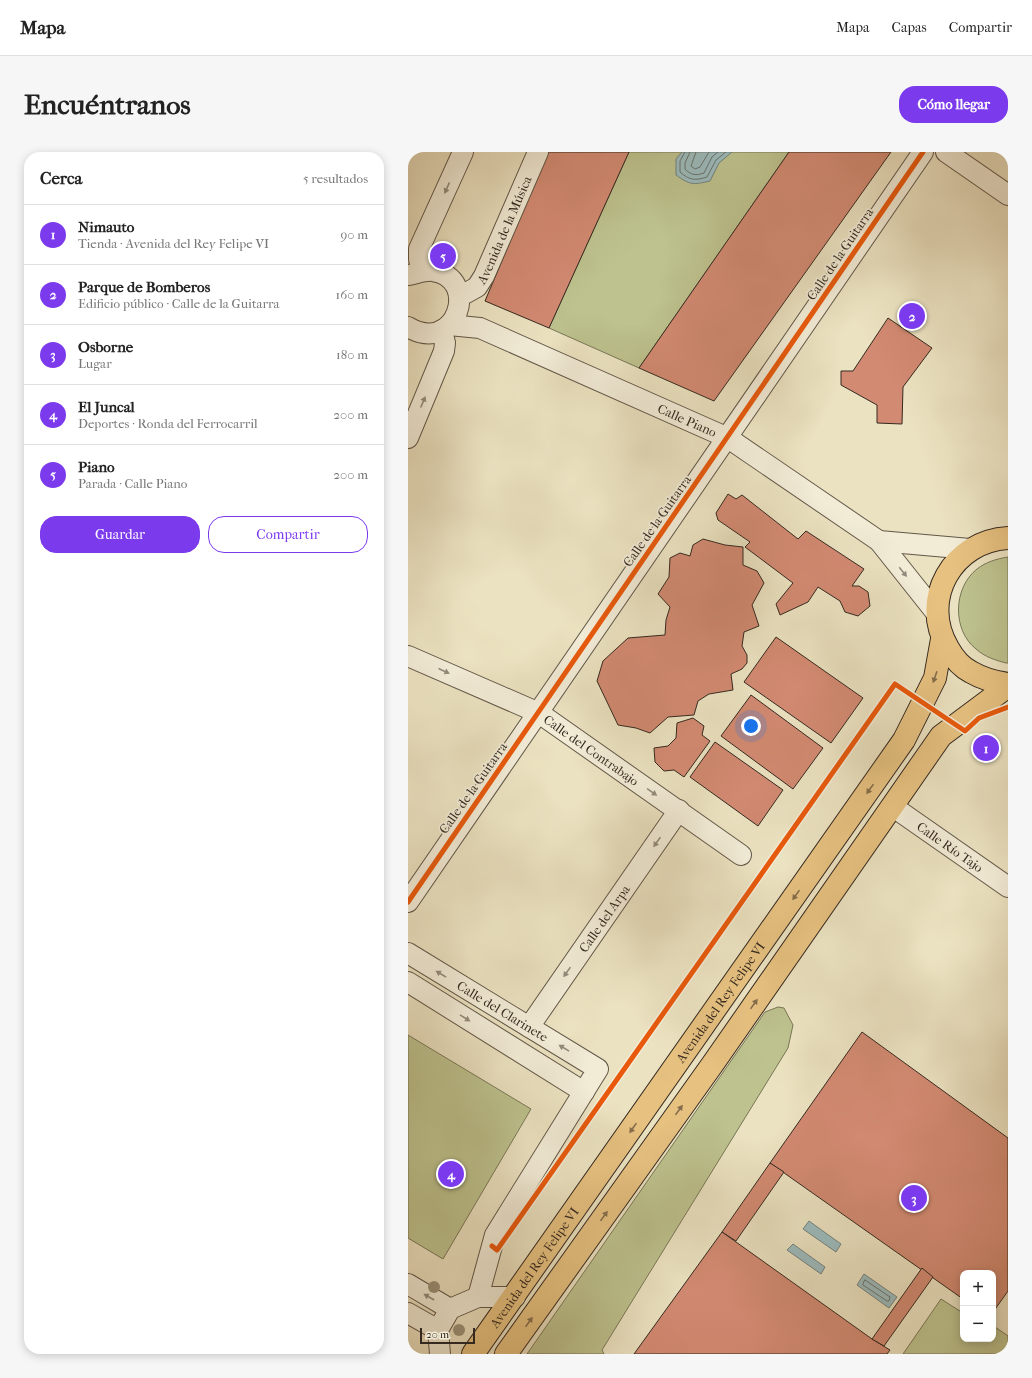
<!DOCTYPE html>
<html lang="es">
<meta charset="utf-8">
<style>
body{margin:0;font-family:"IM FELL French Canon",serif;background:#f6f6f6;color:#222}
.controls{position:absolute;right:12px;bottom:12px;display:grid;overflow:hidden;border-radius:8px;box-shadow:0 2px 10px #0003}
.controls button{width:36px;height:36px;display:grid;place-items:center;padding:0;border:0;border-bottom:1px solid #e0e0e0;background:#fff;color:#222;font:20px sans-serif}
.scale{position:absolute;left:12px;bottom:10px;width:55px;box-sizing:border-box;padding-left:4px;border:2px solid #352920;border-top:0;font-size:11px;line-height:14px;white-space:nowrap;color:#352920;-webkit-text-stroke:3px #f2ecd7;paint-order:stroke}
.you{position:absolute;left:343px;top:574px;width:14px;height:14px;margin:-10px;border:3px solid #fff;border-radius:50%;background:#1a73e8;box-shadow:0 0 0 6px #1a73e833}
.badge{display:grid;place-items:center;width:26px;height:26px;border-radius:50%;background:#7c3aed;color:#fff;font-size:13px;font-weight:700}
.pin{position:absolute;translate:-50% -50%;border:2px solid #fff;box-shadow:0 1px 4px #0006}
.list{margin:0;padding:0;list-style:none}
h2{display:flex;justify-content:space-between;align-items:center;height:52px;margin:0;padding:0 16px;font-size:17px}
h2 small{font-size:13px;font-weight:400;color:#767676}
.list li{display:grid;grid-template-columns:26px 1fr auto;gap:12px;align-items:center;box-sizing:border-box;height:60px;padding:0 16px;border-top:1px solid #e0e0e0}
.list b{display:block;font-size:15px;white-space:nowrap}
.list p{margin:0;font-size:13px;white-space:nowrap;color:#767676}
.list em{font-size:13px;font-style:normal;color:#767676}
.actions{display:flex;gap:8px;padding:12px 16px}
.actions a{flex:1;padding:9px 0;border:1px solid #7c3aed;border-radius:16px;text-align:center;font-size:14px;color:#7c3aed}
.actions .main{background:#7c3aed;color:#fff}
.map{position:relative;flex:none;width:600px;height:1202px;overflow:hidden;border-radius:16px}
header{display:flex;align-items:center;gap:24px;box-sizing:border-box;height:56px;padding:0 20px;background:#fff;border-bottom:1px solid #e0e0e0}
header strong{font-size:19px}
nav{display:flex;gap:22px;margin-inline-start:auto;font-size:14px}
.intro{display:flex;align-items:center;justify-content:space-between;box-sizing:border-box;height:96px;padding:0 24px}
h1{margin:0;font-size:28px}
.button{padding:10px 18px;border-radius:16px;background:#7c3aed;color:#fff;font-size:14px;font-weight:700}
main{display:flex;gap:24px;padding:0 24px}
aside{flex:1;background:#fff;border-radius:16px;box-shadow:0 2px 10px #0003}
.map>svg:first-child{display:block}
.green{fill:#bdc28e;stroke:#797657}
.water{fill:#9cbbbd;stroke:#73817e}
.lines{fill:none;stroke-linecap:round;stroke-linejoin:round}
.shore{stroke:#68726e;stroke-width:1}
.building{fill:#d28a72;stroke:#352920}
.minor-casing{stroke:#625748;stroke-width:22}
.major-casing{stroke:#352920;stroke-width:24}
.minor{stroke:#f2ecd7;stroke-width:20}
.major{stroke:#e6c180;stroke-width:22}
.cycleway-casing{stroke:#f2ecd7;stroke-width:8}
.cycleway{stroke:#e8590c;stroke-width:5}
.tree{fill:#9a9178}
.oneway{fill:#948a7c}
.oneway2{fill:#856d4b}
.labels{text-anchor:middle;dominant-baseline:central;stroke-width:3.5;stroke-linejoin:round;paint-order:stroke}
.street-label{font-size:13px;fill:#352920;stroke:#f2ecd7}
</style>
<header>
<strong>Mapa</strong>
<nav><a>Mapa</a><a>Capas</a><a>Compartir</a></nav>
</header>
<div class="intro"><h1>Encuéntranos</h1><a class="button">Cómo llegar</a></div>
<main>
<aside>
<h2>Cerca<small>5 resultados</small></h2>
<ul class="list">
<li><span class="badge">1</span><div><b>Nimauto</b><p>Tienda · Avenida del Rey Felipe VI</p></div><em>90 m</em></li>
<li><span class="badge">2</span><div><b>Parque de Bomberos</b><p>Edificio público · Calle de la Guitarra</p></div><em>160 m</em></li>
<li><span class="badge">3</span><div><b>Osborne</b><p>Lugar</p></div><em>180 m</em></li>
<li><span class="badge">4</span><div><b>El Juncal</b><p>Deportes · Ronda del Ferrocarril</p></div><em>200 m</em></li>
<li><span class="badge">5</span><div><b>Piano</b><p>Parada · Calle Piano</p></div><em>200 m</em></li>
</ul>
<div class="actions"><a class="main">Guardar</a><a>Compartir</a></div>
</aside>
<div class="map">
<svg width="600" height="1202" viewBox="0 0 600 1202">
<rect width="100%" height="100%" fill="#ebe2c1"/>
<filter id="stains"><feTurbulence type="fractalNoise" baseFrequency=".005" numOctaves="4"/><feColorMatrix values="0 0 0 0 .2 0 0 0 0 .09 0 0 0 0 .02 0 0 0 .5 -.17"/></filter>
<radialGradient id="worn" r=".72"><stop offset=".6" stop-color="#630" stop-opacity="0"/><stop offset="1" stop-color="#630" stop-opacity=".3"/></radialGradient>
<!-- green -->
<g class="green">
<polygon points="221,0 381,0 231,216 141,176"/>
<path d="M600 405V511H598C587 508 577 505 568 497 544 478 545 436 569 417 578 410 588 407 600 405Z"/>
<polygon points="370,855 376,856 385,873 380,896 194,1198 196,1202 119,1202 357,860"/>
<polygon points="0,883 123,957 35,1107 0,1086"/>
<polygon points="533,1147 555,1161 555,1187 585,1187 585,1177 587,1175 600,1184 600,1202 495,1202"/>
</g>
<!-- water -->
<g class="water">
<path d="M274 0H324L311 11 302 29C285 33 282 33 268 23V7Z"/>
<polygon points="401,1069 433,1092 428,1100 395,1077"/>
<polygon points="385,1092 417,1115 413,1122 379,1098"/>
<polygon points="456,1122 489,1145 481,1156 449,1133"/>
</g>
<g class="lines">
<!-- shore -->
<g class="shore">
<path d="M277 0 272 9V20C281 28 287 29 299 25L308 8 318 0"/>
<path d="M282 0 277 11V17C283 23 288 24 296 21L304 5 310 0"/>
<polyline points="288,0 283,14 287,17 292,15 301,0"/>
<polygon points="457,1128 482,1145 481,1149 479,1149 455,1133"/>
</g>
</g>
<!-- building -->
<g class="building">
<polygon points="140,0 221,0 141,176 77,149"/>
<polygon points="381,0 483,0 306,249 231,216"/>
<polygon points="480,166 524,196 495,235 494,272 469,271 469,253 433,233 433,219 445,219"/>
<polygon points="320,342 328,347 334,343 390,387 398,379 456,417 444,434 451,434 460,440 462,454 450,464 437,460 432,449 410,435 400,450 372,463 368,452 385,431 337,395 342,390 310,368 308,361"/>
<polygon points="295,387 317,393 335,395 335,413 349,419 356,431 344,453 351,474 336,480 334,494 339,503 339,511 334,517 323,522 325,538 301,542 290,549 286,563 260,565 242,581 228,576 210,573 189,529 195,509 220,486 257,483 258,468 262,455 250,442 261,425 262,406 272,401 282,404 285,393"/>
<polygon points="368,485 455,546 423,591 336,530"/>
<polygon points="343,543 415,596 385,637 313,584"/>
<polygon points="285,566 296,574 294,583 302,589 276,625 266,618 256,619 247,610 246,596 260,594 268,586 269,571"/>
<polygon points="307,590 375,638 350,674 282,625"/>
<polygon points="454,880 600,986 600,1139 585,1160 585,1121 555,1121 555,1147 362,1011"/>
<polygon points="362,1011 376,1020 328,1089 314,1080"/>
<polygon points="314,1080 464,1187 482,1198 479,1202 226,1202"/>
<polygon points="514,1116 525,1125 476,1194 464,1187"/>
</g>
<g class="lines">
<!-- minor casing -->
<g class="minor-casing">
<g id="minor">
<polyline points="538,0 600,43"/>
<polyline points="14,119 11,107 11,97 55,0"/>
<path d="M0 123C8 122 16 118 25 119 73 126 49 204 0 175"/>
<path id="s1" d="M51 145 69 135 76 124 130 0"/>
<path id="s2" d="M41 173 72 176 320 286 471 389 529 462"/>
<polyline points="0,286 36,199 37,191 34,178"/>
<polyline points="471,389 562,397"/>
<path id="s3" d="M0 504 131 561 333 703"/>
<path id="s4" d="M484 654 600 735"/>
<polyline points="0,750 515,0"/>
<path id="s5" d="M0 801 190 917 87 1083 70 1145"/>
<polyline points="0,830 176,940"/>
<path id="s6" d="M121 875 271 658"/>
<polyline points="0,1132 42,1157"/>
<polyline points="0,1161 30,1178"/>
<polyline points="32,1202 30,1178 42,1157 70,1145 107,1145"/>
</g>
</g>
<!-- major casing -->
<g class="major-casing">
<g id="major">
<path d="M600 386C545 389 511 447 540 496 545 505 553 515 563 520 575 527 586 530 600 532"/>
<path id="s7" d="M65 1202 496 588 527 526 534 487"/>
<polyline points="98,1202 304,913 533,584 600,534"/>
</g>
</g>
<!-- minor -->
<use href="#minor" class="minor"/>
<!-- major -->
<use href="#major" class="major"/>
<!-- cycleway casing -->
<g class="cycleway-casing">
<g id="cycleway">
<polyline points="0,750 515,0"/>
<polyline points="84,1094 89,1098 487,532 557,579 571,566 600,555"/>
</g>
</g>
<!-- cycleway -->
<use href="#cycleway" class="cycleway"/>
</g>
<!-- trees -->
<g class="tree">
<circle cx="26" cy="1135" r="6"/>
<circle cx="51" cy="1178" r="6"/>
</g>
<!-- one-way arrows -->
<defs><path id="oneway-solid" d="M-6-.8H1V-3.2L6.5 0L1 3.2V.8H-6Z"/></defs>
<g class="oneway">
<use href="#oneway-solid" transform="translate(39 36) rotate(114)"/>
<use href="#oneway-solid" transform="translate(15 250) rotate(-67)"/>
<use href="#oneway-solid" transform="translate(495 420) rotate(51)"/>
<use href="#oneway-solid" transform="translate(36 519) rotate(24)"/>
<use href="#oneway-solid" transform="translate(244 640) rotate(35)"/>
<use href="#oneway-solid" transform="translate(249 690) rotate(125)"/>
<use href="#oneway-solid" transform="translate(159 820) rotate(125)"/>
<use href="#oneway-solid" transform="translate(33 822) rotate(-149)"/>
<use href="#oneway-solid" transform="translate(57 866) rotate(32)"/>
<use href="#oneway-solid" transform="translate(156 896) rotate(-149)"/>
<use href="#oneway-solid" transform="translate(21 1145) rotate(-150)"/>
</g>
<g class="oneway2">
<use href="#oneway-solid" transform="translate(527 525) rotate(109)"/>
<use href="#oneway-solid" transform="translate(462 637) rotate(125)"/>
<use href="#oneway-solid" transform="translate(388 743) rotate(125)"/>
<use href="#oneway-solid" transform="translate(346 852) rotate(-55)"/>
<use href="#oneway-solid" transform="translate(271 958) rotate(-54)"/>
<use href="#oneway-solid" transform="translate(225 976) rotate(125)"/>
<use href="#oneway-solid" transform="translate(196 1064) rotate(-54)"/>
<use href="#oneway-solid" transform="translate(121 1170) rotate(-55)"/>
</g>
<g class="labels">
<!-- street labels -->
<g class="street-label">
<text stroke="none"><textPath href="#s1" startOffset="84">Avenida de la Música</textPath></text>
<text transform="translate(432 102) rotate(-56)">Calle de la Guitarra</text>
<text stroke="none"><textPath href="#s2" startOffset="258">Calle Piano</textPath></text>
<text transform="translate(249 369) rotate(-55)">Calle de la Guitarra</text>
<text stroke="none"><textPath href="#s3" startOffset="207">Calle del Contrabajo</textPath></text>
<text transform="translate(65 636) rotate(-55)">Calle de la Guitarra</text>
<text stroke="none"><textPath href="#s4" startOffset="71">Calle Río Tajo</textPath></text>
<text stroke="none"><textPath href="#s6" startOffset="132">Calle del Arpa</textPath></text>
<text stroke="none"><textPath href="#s7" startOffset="430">Avenida del Rey Felipe VI</textPath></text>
<text stroke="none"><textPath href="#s5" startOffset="111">Calle del Clarinete</textPath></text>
<text stroke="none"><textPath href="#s7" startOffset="106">Avenida del Rey Felipe VI</textPath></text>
</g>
</g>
<rect width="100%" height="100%" filter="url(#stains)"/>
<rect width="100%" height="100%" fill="url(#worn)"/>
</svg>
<div class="controls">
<button>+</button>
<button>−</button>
</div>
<div class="scale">20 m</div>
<div class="you"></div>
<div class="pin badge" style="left:578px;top:596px">1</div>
<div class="pin badge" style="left:504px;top:164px">2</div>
<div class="pin badge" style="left:506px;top:1046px">3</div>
<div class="pin badge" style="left:43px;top:1022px">4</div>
<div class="pin badge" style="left:35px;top:104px">5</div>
</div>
</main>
